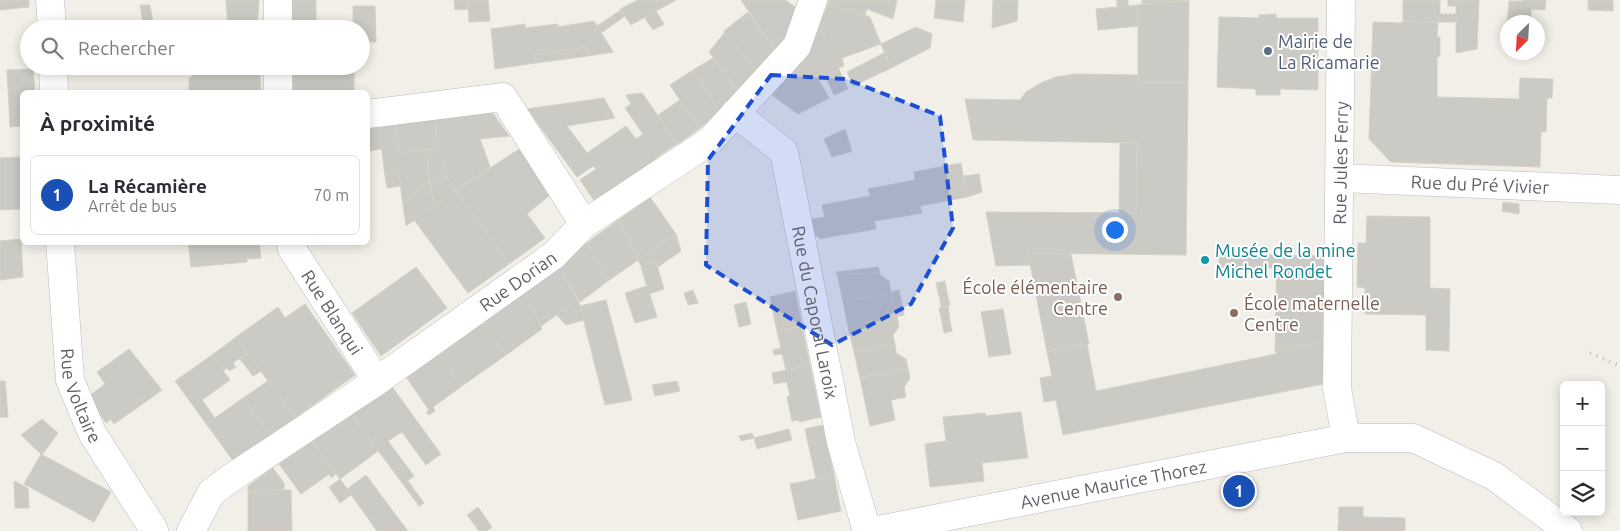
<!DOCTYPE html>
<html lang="fr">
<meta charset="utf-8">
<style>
body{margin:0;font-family:Ubuntu,sans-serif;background:#f7f7f7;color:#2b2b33}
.controls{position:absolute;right:15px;bottom:15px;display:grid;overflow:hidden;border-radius:8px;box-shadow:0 2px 12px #0003}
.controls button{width:45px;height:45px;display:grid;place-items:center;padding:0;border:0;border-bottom:1px solid #e1e1e2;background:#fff;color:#2b2b33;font:25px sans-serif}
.compass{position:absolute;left:1500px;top:15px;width:45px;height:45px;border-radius:50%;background:#fff;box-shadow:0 2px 12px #0003;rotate:204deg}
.you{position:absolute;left:1114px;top:229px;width:18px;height:18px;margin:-12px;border:4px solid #fff;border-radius:50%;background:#1a73e8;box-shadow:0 0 0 8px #1a73e833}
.badge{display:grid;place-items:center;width:32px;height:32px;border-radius:50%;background:#7c3aed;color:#fff;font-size:16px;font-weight:700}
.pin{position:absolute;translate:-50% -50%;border:2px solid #fff;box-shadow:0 1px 5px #0006}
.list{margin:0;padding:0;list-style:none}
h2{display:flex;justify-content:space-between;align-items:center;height:65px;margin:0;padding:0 20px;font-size:21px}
h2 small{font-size:16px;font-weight:400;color:#7c7c81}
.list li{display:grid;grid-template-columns:32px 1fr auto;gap:15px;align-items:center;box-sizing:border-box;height:80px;margin:0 10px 10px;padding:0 10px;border:1px solid #e1e1e2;border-radius:8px}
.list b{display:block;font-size:19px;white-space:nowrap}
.list p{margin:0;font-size:16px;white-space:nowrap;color:#7c7c81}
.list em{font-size:16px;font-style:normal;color:#7c7c81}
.icon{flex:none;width:28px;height:28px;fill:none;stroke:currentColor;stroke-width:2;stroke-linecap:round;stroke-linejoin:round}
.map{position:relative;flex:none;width:1620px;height:531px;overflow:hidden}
.search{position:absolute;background:#fff;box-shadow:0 2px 12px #0003;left:20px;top:20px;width:350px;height:55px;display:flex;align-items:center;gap:12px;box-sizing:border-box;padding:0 18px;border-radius:28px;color:#7c7c81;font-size:19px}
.panel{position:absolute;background:#fff;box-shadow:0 2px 12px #0003;left:20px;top:90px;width:350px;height:155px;border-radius:8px}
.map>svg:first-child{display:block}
.building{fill:#cccac4;stroke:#d6d1c4}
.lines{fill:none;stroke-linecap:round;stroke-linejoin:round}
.minor-casing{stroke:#b9bcc1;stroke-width:29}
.minor{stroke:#fff;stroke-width:28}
.rail{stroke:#b7b8b9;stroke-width:4;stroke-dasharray:1 6;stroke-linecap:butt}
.marked{fill:#1d4ed8;fill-opacity:0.2;stroke:#1d4ed8;stroke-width:4;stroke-dasharray:10 6;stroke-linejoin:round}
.service-dot{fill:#5c6f8a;stroke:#fff;stroke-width:2}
.culture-dot{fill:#0f9aa8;stroke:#fff;stroke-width:2}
.education-dot{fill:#8d6e63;stroke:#fff;stroke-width:2}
.labels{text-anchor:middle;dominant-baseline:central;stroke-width:4;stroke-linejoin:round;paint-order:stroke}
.service-label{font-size:18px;fill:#4e5e75;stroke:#fff;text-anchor:start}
.street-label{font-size:18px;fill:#5e6268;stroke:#fff}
.culture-label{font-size:18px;fill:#0d838f;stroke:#fff;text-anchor:start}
.education-label{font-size:18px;fill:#785e54;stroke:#fff;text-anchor:end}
</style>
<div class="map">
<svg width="1620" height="531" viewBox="0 0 1620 531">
<rect width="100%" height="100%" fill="#f1efe7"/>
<!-- building -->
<g class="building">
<polygon points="0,0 29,0 29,7 0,10"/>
<polygon points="226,0 259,0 257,29 228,29"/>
<rect x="292" y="0" width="24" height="29"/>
<polygon points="454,0 468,0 469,9 455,10"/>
<polygon points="468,0 488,0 490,21 469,22"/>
<polygon points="638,0 676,0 631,25 620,9"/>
<polygon points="741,0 785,0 800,10 790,30 775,50"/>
<polygon points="829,0 897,0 893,19 867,9 865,15 828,4"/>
<polygon points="936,0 965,0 963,22 934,18"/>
<polygon points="993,0 1018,0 1017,21 992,28"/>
<polygon points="1117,0 1128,0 1128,6 1117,7"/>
<polygon points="1142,0 1160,0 1160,3 1142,4"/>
<polygon points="1160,0 1189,0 1160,3"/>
<polygon points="1403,0 1440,0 1440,22 1403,21"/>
<rect x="1448" y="0" width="8" height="6"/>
<polygon points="1456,0 1479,0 1477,49 1456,53"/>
<polygon points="1523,0 1546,0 1545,10 1531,9 1531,22 1508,22 1508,40 1506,40 1509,1 1523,1"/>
<polygon points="1588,0 1613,0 1613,11 1588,10"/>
<polygon points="1189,1 1188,83 1138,83 1138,5"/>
<polygon points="828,4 870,17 881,44 842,58 844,66 838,68 819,26"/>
<polygon points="140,5 150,5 154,29 144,29"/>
<polygon points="1138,5 1138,26 1098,30 1096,9"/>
<polygon points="353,6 375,6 376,42 361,42 361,29 353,29"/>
<polygon points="621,10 625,16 601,33 597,26"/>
<polygon points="656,11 664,24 653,30 645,18"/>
<polygon points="748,12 775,50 757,71 724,31"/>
<polygon points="1276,14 1276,18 1318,18 1318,90 1280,89 1280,95 1256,95 1256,89 1217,87 1219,17 1259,18 1259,15"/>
<rect x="1440" y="14" width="16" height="8"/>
<polygon points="594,21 613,52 588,56 587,47 535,55 536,63 495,69 491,29 525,24 525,28 558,24 558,27"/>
<polygon points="1403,21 1438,22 1437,37 1440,37 1440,56 1437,57 1437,97 1519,99 1520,78 1553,79 1552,98 1547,98 1546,132 1541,132 1540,167 1391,162 1369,139 1373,22 1403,23"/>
<polygon points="217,24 217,29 197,29 197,25"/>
<polygon points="819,26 848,89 834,95 825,75 818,79 829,98 798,114 769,93 811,45"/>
<polygon points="916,27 932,34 930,48 891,68 881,44"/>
<polygon points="725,32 757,71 739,91 709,52"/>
<polygon points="587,47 588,56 536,63 535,55"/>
<polygon points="884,53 891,68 853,86 847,72"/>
<polygon points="713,58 739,91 719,112 693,70"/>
<polygon points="191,66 259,66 261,92 189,92 189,78 192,77"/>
<rect x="293" y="66" width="61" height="26"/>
<polygon points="33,69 35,92 22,92 22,126 10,127 7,70"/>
<polygon points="693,70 719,112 699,129 670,85"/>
<polygon points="1076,74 1138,75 1138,83 1188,83 1186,255 1028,253 1030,265 996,266 986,212 1136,213 1137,143 973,140 965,99 1020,100 1026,92 1043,82 1056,77"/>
<polygon points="642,93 678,144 675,145 595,202 580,180 596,169 593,166 577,177 527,109 604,98 615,118 567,126 587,153 626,126 636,139 643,134 625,108 631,104 626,95"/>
<polygon points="680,100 699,129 678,144 658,115"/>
<polygon points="492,112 509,136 480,139 490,167 456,190 448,179 438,148 435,119"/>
<polygon points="435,119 438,148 399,153 395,125"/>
<polygon points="395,125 399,153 426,150 429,181 403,205 399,174 385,176 379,127"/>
<polygon points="379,127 382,149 368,151 368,128"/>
<polygon points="845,129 852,151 832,157 824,139"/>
<polygon points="1120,143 1137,143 1136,213 1119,213"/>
<polygon points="438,148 448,179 430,182 426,150"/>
<polygon points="519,149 551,194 527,214 545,238 509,264 455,191"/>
<polygon points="22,157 22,209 0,210 0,158"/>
<polygon points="961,163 967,197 920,206 921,209 910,211 911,215 874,221 875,225 864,227 865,231 829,237 822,205 870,196 868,189 915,180 914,172"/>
<polygon points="399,174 401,186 387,188 385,176"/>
<polygon points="979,174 982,192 967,197 964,176"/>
<polygon points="448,179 456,190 434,206 430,182"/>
<polygon points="429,181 434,206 406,226 403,205"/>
<polygon points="455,191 509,264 468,293 414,220"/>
<polygon points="650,197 676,234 638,260 618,220"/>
<polygon points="1503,202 1519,204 1519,214 1502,211"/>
<polygon points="921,209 922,213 911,215 910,211"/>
<polygon points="1367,216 1430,217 1430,288 1450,289 1449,351 1426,350 1426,315 1365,314 1365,288 1357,287 1358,243 1366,243"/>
<polygon points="825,217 829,237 821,239 807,229 805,220"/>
<polygon points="618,220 638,260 608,281 588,242"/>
<polygon points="875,225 876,229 865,231 864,227"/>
<polygon points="676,234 681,251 658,267 656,262 641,266 638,260"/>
<polygon points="21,239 23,277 0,280 0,241"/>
<polygon points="188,242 259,242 261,258 247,259 247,262 191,267"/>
<polygon points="588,242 608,281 580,302 558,264"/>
<polygon points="1028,253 1071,254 1089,344 1047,352"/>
<polygon points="1219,253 1277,255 1277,268 1219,267"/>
<polygon points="1277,255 1325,256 1324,342 1275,352"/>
<polygon points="656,262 664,289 649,294 641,266"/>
<polygon points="558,264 578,300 541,326 524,289"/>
<polygon points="416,267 447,308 381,356 352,313"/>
<polygon points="878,267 880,273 837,274 836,272"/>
<polygon points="880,273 880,275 889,281 891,292 843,301 837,274"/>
<polygon points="945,281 948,298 940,300 936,283"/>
<polygon points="647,286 657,317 635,323 625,293"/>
<polygon points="524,289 542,329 506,355 481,319"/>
<polygon points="693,290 698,303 688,305 684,293"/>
<polygon points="899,290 904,315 889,318 887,309 893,301 891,292"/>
<polygon points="795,291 802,326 777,331 770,297"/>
<polygon points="891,292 893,301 887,309 889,318 848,326 843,301"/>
<polygon points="948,298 950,305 941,307 940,300"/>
<polygon points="578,300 584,320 566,325 557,315"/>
<polygon points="606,300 632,400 605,405 580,306"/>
<polygon points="746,302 751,324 739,327 734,305"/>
<polygon points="305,304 355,375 295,418 236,337 278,307 285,318"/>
<polygon points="948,306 950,321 942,322 939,308"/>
<polygon points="1003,309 1011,354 989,357 981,312"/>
<polygon points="897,316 899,327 893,335 895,344 854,352 848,326"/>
<polygon points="481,319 506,355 462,386 436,351"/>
<polygon points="950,321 952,331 944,333 942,322"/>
<polygon points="802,326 810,365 786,370 782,354 774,355 773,350 781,348 777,331"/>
<polygon points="236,337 248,353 233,363 236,367 229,371 227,368 223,371 212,355"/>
<polygon points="1324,342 1323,384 1063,435 1056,400 1044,402 1040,378 1052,376 1047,352 1087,344 1096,391 1276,354 1276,352"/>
<polygon points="895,344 896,353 906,359 908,368 860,378 854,352"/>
<polygon points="129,349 162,390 148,400 145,396 106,423 88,397 105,384 97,372"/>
<polygon points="436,351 462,386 433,407 435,411 429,415 426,412 429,410 404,374"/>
<polygon points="248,353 261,371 253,376 240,359"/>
<polygon points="212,355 230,380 202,400 215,418 243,398 270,436 234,462 175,381"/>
<polygon points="810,365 821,417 799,422 798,420 792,421 787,397 790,396 787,382 774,384 772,373"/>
<polygon points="908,368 910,378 904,387 906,397 891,400 895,420 870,426 860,378"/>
<polygon points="0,381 5,381 8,417 0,417"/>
<polygon points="268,381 295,418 270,436 243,398"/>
<polygon points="677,381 680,391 655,396 652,385"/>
<polygon points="390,384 441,454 426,465 402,432 388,441 414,476 403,484 350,413"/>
<polygon points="145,396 148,400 114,424 111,419"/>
<polygon points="1021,412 1028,458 982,463 984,481 930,487 925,444 946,441 943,417 985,413 986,416"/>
<polygon points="350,413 378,451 340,479 312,441"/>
<polygon points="42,419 58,433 42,455 21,435"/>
<polygon points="823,425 834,475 816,479 805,429"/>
<polygon points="789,429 792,440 757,449 754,438"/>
<polygon points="752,433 754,438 741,441 739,436"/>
<polygon points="312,441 336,474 331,478 329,474 301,494 279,464"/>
<polygon points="41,454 111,492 94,522 24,484"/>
<polygon points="273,468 284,483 284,491 248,492 248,486"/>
<polygon points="366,475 389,506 408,531 377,531 347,489"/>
<polygon points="834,475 841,511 798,520 790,484"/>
<polygon points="340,479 351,495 340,503 329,487"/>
<polygon points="14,481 28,488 29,508 15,508"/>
<polygon points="408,481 424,503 419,506 403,484"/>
<polygon points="284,490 291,490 292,531 248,531 248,492"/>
<polygon points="478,507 492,527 487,531 479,531 467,515"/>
<polygon points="1339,507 1363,507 1363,517 1405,518 1405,531 1338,531"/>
</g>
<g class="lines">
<!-- minor casing -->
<g class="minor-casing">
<g id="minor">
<polyline points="50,0 52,29"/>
<polyline points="278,0 278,29"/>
<polyline points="1341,0 1337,388 1346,438"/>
<polyline points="53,66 54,92"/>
<polyline points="278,66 278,92"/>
<path id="s1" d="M735 113 784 152 841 442 867 531"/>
<polyline points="368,114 503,97 584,224"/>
<path id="s2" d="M1340 178 1620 190"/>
<path id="s3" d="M60 242 70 380 92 433 154 530"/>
<path id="s4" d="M291 242 292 249 377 381"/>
<path id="s5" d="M191 531 211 493 231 478 377 381 554 255 584 224 710 141 797 46 813 0"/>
<path id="s6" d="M873 531 1346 438H1413L1494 476 1568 531"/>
</g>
</g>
<!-- minor -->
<use href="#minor" class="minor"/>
<!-- rail -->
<polyline class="rail" points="1590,353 1620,366"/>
</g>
<!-- marked area -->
<path class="marked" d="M771 75 846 79 940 116 953 228 911 304 832 345 706 265 708 160Z"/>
<!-- markers -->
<circle class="service-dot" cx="1268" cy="51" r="5"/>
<circle class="culture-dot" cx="1205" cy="260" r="5"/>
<g class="education-dot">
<circle cx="1118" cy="297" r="5"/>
<circle cx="1234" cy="313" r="5"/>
</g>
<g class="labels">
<!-- service labels -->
<g class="service-label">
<text x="1278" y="41">Mairie de<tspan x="1278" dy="21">La Ricamarie</tspan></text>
</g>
<!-- street labels -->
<g class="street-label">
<text transform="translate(1340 163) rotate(-89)">Rue Jules Ferry</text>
<text stroke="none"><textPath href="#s2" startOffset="140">Rue du Pré Vivier</textPath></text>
<text stroke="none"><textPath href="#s5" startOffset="416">Rue Dorian</textPath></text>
<text stroke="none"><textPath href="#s4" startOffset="82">Rue Blanqui</textPath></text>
<text stroke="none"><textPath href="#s1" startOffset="226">Rue du Caporal Laroix</textPath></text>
<text stroke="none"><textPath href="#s3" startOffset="156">Rue Voltaire</textPath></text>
<text stroke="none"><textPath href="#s6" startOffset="245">Avenue Maurice Thorez</textPath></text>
</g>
<!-- culture labels -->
<g class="culture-label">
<text x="1215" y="250">Musée de la mine<tspan x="1215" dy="21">Michel Rondet</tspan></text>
</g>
<!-- education labels -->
<g class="education-label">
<text x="1108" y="287">École élémentaire<tspan x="1108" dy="21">Centre</tspan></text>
<text x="1244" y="303" text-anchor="start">École maternelle<tspan x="1244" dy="21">Centre</tspan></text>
</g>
</g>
</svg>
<div class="controls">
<button>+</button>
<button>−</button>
<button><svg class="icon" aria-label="layers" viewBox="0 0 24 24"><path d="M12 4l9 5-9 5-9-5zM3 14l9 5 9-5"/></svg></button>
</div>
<svg class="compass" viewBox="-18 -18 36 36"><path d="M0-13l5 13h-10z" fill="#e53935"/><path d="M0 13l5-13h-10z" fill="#7c7c81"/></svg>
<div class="you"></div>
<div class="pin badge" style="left:1239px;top:491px;background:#1a4fb4">1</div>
<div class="search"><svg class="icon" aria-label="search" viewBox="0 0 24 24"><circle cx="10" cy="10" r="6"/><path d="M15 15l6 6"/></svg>Rechercher</div>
<section class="panel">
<h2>À proximité<small></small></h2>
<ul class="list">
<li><span class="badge" style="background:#1a4fb4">1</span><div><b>La Récamière</b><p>Arrêt de bus</p></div><em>70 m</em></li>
</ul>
</section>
</div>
